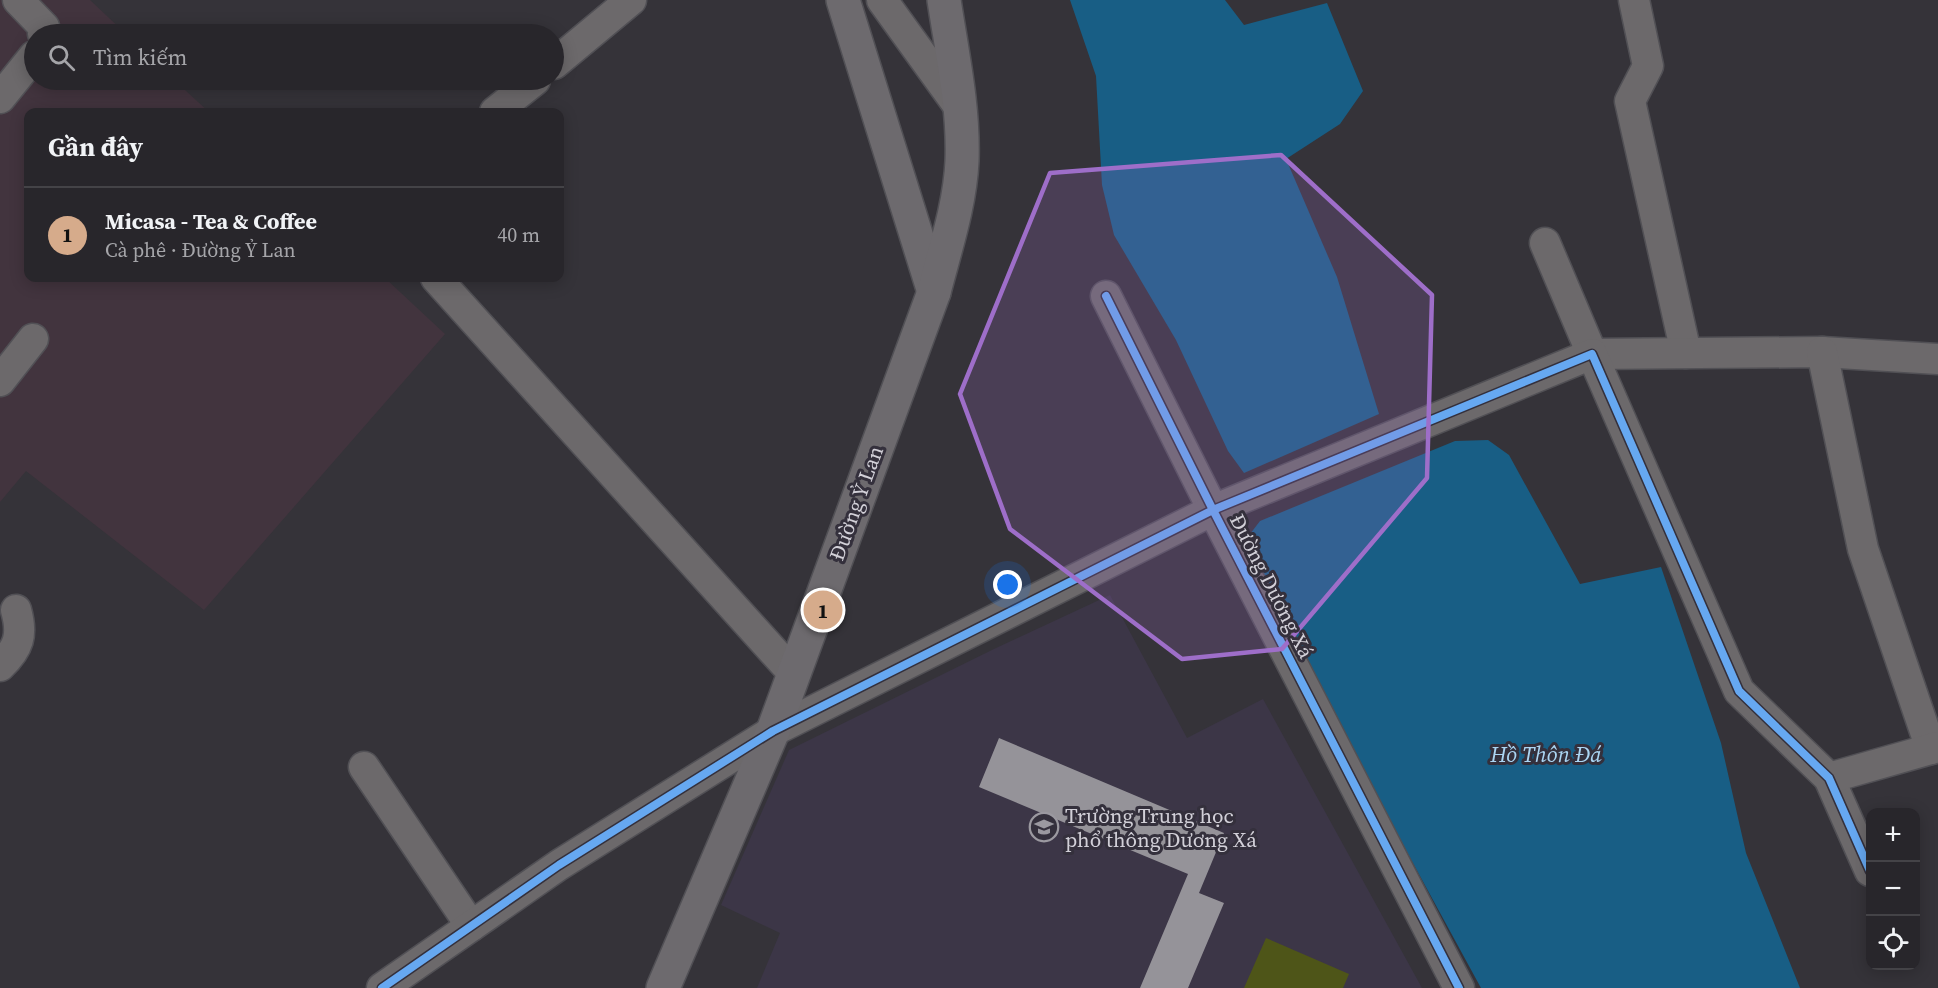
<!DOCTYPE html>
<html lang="vi">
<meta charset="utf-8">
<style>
body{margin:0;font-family:"Source Serif 4",serif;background:#302e33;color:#f1f3f6}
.controls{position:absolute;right:18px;bottom:18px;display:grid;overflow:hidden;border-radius:12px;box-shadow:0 3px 15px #0003}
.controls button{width:54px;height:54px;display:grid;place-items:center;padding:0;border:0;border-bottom:2px solid #444347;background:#28262b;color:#f1f3f6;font:30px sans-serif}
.you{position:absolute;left:1008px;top:585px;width:21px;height:21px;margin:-15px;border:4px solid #fff;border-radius:50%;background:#1a73e8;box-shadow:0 0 0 9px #1a73e833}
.badge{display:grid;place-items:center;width:39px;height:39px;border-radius:50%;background:#d6ab8b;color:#111;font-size:20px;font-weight:700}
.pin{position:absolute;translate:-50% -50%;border:3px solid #fff;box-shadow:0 2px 6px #0006}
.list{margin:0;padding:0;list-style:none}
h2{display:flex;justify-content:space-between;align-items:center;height:78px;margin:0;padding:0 24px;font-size:26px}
h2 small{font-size:20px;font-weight:400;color:#a5a5a9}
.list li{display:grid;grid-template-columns:39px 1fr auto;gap:18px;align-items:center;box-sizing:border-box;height:96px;padding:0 24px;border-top:2px solid #444347}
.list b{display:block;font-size:22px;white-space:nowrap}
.list p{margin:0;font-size:20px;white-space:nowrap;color:#a5a5a9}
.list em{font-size:20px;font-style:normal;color:#a5a5a9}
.icon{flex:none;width:33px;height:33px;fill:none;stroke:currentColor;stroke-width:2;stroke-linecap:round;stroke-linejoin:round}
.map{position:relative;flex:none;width:1938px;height:988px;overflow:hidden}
.search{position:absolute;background:#28262b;box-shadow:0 3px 15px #0003;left:24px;top:24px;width:540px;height:66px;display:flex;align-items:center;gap:15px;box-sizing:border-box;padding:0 21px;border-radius:33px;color:#a5a5a9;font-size:22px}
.panel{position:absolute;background:#28262b;box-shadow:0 3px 15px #0003;left:24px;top:108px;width:540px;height:174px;border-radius:12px}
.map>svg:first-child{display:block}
.built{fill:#3c3647}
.industrial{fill:#42343e}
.green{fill:#4e5518}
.water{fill:#185e85}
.building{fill:#959399}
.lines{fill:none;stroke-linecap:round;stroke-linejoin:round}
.minor-casing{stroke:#515055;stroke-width:33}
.major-casing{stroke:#515055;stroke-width:36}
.minor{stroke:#6c696b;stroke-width:30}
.major{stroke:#6d6a6e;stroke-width:33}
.cycleway-casing{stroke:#34303c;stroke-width:11}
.cycleway{stroke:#66a8f1;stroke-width:8}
.marked{fill:#9e6ec9;fill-opacity:0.2;stroke:#9e6ec9;stroke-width:4.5;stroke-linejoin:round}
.labels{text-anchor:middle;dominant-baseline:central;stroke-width:6;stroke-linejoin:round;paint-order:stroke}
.street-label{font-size:21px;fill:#d2d0d8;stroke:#34303c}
.poi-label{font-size:21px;fill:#d2d0d8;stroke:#34303c;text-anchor:start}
.water-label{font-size:22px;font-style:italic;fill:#abd5f3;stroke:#34303c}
</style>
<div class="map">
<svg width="1938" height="988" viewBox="0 0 1938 988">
<rect width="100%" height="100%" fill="#353339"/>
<!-- built -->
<polygon class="built" points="1110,595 1187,738 1263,699 1422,988 757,988 780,933 721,905 789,750 994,649"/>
<!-- industrial -->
<polygon class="industrial" points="0,0 90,0 126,34 34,34 34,80 174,80 209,112 28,112 28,278 385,278 445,334 204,610 26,471 0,502"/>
<!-- green -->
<polygon class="green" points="1266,938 1349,974 1343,988 1244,988"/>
<!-- water -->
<g class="water">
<polygon points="1070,0 1225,0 1244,25 1327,3 1363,91 1340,124 1286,159 1337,277 1379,414 1244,473 1228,451 1176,340 1114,235 1102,185 1096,76"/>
<polygon points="1488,440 1509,455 1580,584 1661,567 1721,743 1746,853 1800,988 1481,988 1246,557 1247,538 1260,521 1455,441"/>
</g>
<!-- building -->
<polygon class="building" points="999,738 1224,833 1199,893 1224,903 1188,988 1140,988 1188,874 979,787"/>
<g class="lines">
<!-- minor casing -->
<g class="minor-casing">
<g id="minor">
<polyline points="18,0 44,27 43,34"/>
<polyline points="882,0 960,108"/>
<polyline points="1634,0 1648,66 1630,101 1686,353"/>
<polyline points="554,64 631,0"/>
<polyline points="0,98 34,56"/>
<polyline points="495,112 535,80"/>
<polyline points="1545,243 1592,354 1822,352 1938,359"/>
<polyline points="436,278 794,674"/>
<polyline points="1106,296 1213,510 1592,354 1739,691 1829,778 1870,871"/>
<polyline points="1822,352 1863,549 1931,749"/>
<polyline points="0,381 33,339"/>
<path d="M0 666C19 648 23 635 16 610"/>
<polyline points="364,767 471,926"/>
<polyline points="1829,778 1938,747"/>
<polyline points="382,988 559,865 773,731 1213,510 1459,988"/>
</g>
</g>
<!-- major casing -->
<g class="major-casing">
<g id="major">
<polyline points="843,0 934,292"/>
<path d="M663 988 773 731 934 292C945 249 960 205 962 161 964 107 952 53 944 0"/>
</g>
</g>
<!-- minor -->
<use href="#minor" class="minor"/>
<!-- major -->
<use href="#major" class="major"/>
<!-- cycleway casing -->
<g class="cycleway-casing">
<g id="cycleway">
<polyline points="1106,296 1213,510 1592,354 1739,691 1829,778 1870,871"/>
<polyline points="382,988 559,865 773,731 1213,510 1459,988"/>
</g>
</g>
<!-- cycleway -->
<use href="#cycleway" class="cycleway"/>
</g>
<!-- marked area -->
<path class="marked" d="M1281 155 1432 295 1427 478 1282 649 1182 659 1010 529 960 394 1050 173Z"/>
<!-- icons -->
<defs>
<g id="school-ring" transform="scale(1.5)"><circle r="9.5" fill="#34303c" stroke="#9b99a0" stroke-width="1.5"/><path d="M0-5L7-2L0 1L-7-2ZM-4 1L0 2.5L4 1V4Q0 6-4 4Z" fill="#9b99a0"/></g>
</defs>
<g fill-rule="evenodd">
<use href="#school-ring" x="1044" y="827"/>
</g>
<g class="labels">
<!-- street labels -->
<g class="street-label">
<text transform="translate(856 503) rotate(-70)">Đường Ỷ Lan</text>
<text transform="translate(1272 586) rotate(63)">Đường Dương Xá</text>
</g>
<!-- poi labels -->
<g class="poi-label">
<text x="1065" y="815">Trường Trung học<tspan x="1065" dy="24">phổ thông Dương Xá</tspan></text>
</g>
<!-- water labels -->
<g class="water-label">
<text x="1546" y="754">Hồ Thôn Đá</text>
</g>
</g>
</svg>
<div class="controls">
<button>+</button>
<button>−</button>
<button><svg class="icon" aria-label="locate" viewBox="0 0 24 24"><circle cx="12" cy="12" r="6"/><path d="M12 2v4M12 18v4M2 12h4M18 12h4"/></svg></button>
</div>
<div class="you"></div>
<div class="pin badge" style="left:823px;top:610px">1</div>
<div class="search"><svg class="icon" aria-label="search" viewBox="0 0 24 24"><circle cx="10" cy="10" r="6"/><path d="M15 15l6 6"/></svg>Tìm kiếm</div>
<section class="panel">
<h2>Gần đây<small></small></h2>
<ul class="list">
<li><span class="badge">1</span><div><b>Micasa - Tea &amp; Coffee</b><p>Cà phê · Đường Ỷ Lan</p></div><em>40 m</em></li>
</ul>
</section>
</div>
